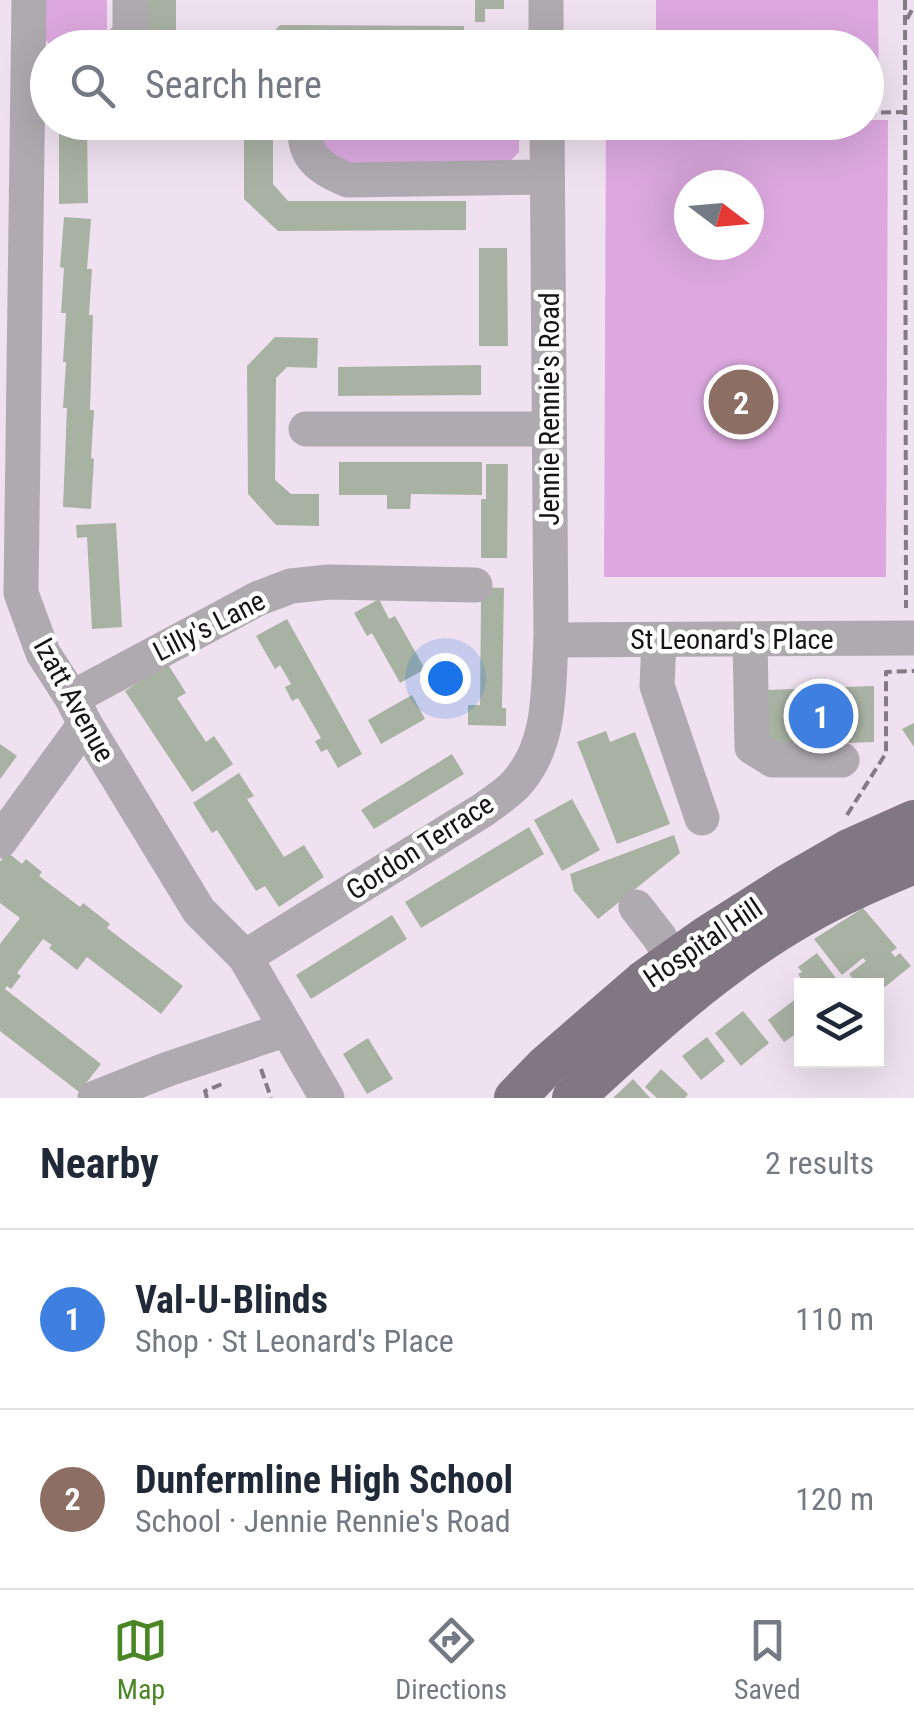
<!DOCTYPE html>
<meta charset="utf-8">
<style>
body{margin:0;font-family:"Roboto Condensed",sans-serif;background:#f2f2f3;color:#1f2937}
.controls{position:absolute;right:30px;bottom:30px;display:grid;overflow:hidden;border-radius:0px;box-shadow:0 10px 40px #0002}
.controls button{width:90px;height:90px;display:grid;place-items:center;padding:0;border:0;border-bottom:2px solid #e0e1e3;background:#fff;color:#1f2937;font:50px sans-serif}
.compass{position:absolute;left:674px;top:170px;width:90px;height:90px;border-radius:50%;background:#fff;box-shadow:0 10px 40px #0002;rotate:106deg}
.you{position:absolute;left:445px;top:678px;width:35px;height:35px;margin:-25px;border:8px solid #fff;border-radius:50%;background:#1a73e8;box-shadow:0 0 0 15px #1a73e833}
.badge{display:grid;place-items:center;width:65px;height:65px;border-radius:50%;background:#4a8625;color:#fff;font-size:32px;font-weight:700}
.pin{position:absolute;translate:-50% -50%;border:5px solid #fff;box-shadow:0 2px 10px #0006}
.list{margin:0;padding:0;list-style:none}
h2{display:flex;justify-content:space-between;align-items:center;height:130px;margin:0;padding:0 40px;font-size:42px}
h2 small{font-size:32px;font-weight:400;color:#747a83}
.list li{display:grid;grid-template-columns:65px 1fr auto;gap:30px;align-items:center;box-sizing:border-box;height:180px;padding:0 40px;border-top:2px solid #e0e1e3}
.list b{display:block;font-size:38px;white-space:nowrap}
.list p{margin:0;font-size:32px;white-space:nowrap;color:#747a83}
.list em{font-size:32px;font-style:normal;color:#747a83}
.icon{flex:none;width:55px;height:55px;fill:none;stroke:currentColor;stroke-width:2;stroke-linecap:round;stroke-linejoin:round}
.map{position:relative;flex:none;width:914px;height:1098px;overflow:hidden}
.search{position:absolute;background:#fff;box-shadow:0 10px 40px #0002;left:30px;right:30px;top:30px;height:110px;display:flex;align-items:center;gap:25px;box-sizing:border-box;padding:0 35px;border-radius:55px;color:#747a83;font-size:38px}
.sheet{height:490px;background:#fff}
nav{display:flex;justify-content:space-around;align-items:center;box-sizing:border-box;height:140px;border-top:2px solid #e0e1e3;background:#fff;font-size:28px;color:#747a83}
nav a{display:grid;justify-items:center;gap:5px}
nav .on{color:#4a8625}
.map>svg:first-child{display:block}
.green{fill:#dca8df;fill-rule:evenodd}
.building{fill:#a8b2a3}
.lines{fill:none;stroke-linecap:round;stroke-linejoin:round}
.path{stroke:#847b84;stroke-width:4;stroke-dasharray:10 5;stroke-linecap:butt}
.minor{stroke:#afa9b0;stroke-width:35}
.major{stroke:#817782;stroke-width:42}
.labels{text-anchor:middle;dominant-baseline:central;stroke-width:9;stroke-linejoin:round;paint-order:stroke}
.street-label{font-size:28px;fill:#181318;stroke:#fff}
</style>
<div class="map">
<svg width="914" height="1098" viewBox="0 0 914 1098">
<rect width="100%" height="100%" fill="#efe1ef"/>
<!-- green -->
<g class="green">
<polygon points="43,0 107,0 107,32 95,47 52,47 43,37"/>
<polygon points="656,0 878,0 879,107 867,107 866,48 656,47"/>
<path d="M867 120H888L886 577H604L606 123 866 122ZM689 185H749V245H689Z"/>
<polygon points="314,123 519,123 519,152 503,169 334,171"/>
</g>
<!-- building -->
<g class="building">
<polygon points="146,0 176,0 176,48 147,48"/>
<polygon points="475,0 504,0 504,9 485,9 485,22 475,22"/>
<polygon points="280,25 464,26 464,48 258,48"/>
<polygon points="59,122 87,122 88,203 59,204"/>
<polygon points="244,122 273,122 273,184 288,201 466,201 466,230 278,231 244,199"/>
<polygon points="64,217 91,219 87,269 92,269 89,315 93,315 90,410 94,410 91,458 94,459 91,509 63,507 67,408 63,408 66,362 63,362 66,313 61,313 64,268 60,267"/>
<polygon points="479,248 507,248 508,346 479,346"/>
<polygon points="275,337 318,338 317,368 287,367 276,378 275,480 291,494 319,494 319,526 276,525 248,494 247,366"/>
<polygon points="481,365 481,395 338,396 338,367"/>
<polygon points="339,462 482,462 482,495 411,494 410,509 387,509 387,495 339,495"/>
<polygon points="486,464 508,464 507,558 481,558 481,499 486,499"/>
<polygon points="116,523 122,627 92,629 87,537 77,538 76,525"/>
<polygon points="475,587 504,588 502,708 506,708 506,726 468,725 468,705 480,705 481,602 475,602"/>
<polygon points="379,599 389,619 395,616 425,669 400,683 372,633 367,636 354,613"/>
<polygon points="287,619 362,754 338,768 327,749 321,752 315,741 321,738 298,698 292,701 285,687 291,684 280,665 275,669 256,636"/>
<polygon points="167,663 186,693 177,698 206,742 214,736 233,764 192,792 125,691"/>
<polygon points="874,686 874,742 768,746 766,690"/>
<polygon points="412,695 425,719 381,744 368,720"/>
<polygon points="914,723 914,747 902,729"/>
<polygon points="606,731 610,742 635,732 670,824 617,844 577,742"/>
<polygon points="0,744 17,756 0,779"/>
<polygon points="452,754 464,774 374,829 361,810"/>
<polygon points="239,773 254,796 247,799 284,857 304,845 324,877 279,907 265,886 256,891 217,830 212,833 193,803"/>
<polygon points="572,799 600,850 562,871 534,820"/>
<polygon points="529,827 544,854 421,928 405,902"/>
<polygon points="674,835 680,853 598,919 574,891 570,874"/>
<polygon points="7,852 22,864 26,859 42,872 39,876 80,907 83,903 110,924 107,928 183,986 161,1014 87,957 77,970 49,948 52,945 43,939 17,973 21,976 11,989 7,986 5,989 101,1064 79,1092 0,1031 0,944 20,918 0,903 0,862"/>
<polygon points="863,908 897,948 891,952 895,957 900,953 911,966 876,994 876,986 858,986 849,974 866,961 863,958 842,975 814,939"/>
<polygon points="392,915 407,939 311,999 296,975"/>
<polygon points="817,953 842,986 806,986 798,974 802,972 798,967"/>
<polygon points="797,998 802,1004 802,1030 784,1042 768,1020"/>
<polygon points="743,1011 769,1043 741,1066 715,1033"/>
<polygon points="707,1037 725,1061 701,1080 682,1056"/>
<polygon points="368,1038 393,1079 367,1094 343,1054"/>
<polygon points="661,1069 688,1094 685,1098 657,1098 645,1087"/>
<polygon points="633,1079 650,1098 613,1098"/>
</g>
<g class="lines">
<!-- path -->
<g class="path">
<polyline points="905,0 906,608"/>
<polyline points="907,19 914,6"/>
<polyline points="866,113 905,112"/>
<polyline points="847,815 886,753 886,672 914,671"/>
<polyline points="261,1069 271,1098"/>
<polyline points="207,1098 205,1091 222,1084 224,1081"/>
</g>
<!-- minor -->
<g class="minor">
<polyline points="29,0 21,593 43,653 72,698 85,724 199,911 245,957 327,1098"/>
<polyline points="546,0 546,48"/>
<polyline points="116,48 130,34 130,0"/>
<path d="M306 122C301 156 320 169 348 180L547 177"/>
<polyline points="306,429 549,429"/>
<polyline points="750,639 752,747 773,760 842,760"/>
<polyline points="551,640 914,638"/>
<polyline points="659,640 657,686 702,818"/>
<polyline points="72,698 259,598 291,586 329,582 475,585"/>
<polyline points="0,841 85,724"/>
<polyline points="636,907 660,938 673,961"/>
<path d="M245 957 483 810C494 802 506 794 515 785 552 745 548 691 551 640L547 122"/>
<polyline points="95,1098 168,1069 287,1029"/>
</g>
<!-- major -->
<g class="major">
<polyline points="515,1098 546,1066 643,982 708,936 788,885 849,850 914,821"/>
<path d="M573 1098C644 1032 718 964 802 916 838 895 876 879 914 863"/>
</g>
</g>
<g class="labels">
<!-- street labels -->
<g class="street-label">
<text transform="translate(549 409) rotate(-90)">Jennie Rennie's Road</text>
<text transform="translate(209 626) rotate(-27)">Lilly's Lane</text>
<text x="732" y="639">St Leonard's Place</text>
<text transform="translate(74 700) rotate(61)">Izatt Avenue</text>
<text transform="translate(420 847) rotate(-33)">Gordon Terrace</text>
<text transform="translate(703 943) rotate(-34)">Hospital Hill</text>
</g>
</g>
</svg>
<div class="controls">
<button><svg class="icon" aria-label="layers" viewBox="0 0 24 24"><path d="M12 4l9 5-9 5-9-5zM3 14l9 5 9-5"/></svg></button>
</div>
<svg class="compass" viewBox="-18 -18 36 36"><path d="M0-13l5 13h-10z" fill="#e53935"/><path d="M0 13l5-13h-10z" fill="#747a83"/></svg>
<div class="you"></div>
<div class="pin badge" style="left:821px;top:716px;background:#3f7fe0">1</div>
<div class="pin badge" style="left:741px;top:402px;background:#8d6e63">2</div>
<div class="search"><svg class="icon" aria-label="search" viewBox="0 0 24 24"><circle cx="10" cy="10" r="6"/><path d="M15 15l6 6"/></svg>Search here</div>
</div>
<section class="sheet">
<h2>Nearby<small>2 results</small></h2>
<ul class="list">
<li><span class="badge" style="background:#3f7fe0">1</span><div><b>Val-U-Blinds</b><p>Shop · St Leonard's Place</p></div><em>110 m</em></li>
<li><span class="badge" style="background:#8d6e63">2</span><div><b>Dunfermline High School</b><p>School · Jennie Rennie's Road</p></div><em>120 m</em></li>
</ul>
</section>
<nav>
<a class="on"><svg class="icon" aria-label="map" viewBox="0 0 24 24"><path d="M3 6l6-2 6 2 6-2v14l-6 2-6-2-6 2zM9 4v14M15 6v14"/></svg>Map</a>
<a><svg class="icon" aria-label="directions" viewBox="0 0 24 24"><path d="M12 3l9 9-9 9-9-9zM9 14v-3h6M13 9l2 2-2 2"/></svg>Directions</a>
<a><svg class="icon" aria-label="saved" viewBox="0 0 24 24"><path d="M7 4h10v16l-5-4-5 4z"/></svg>Saved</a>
</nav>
